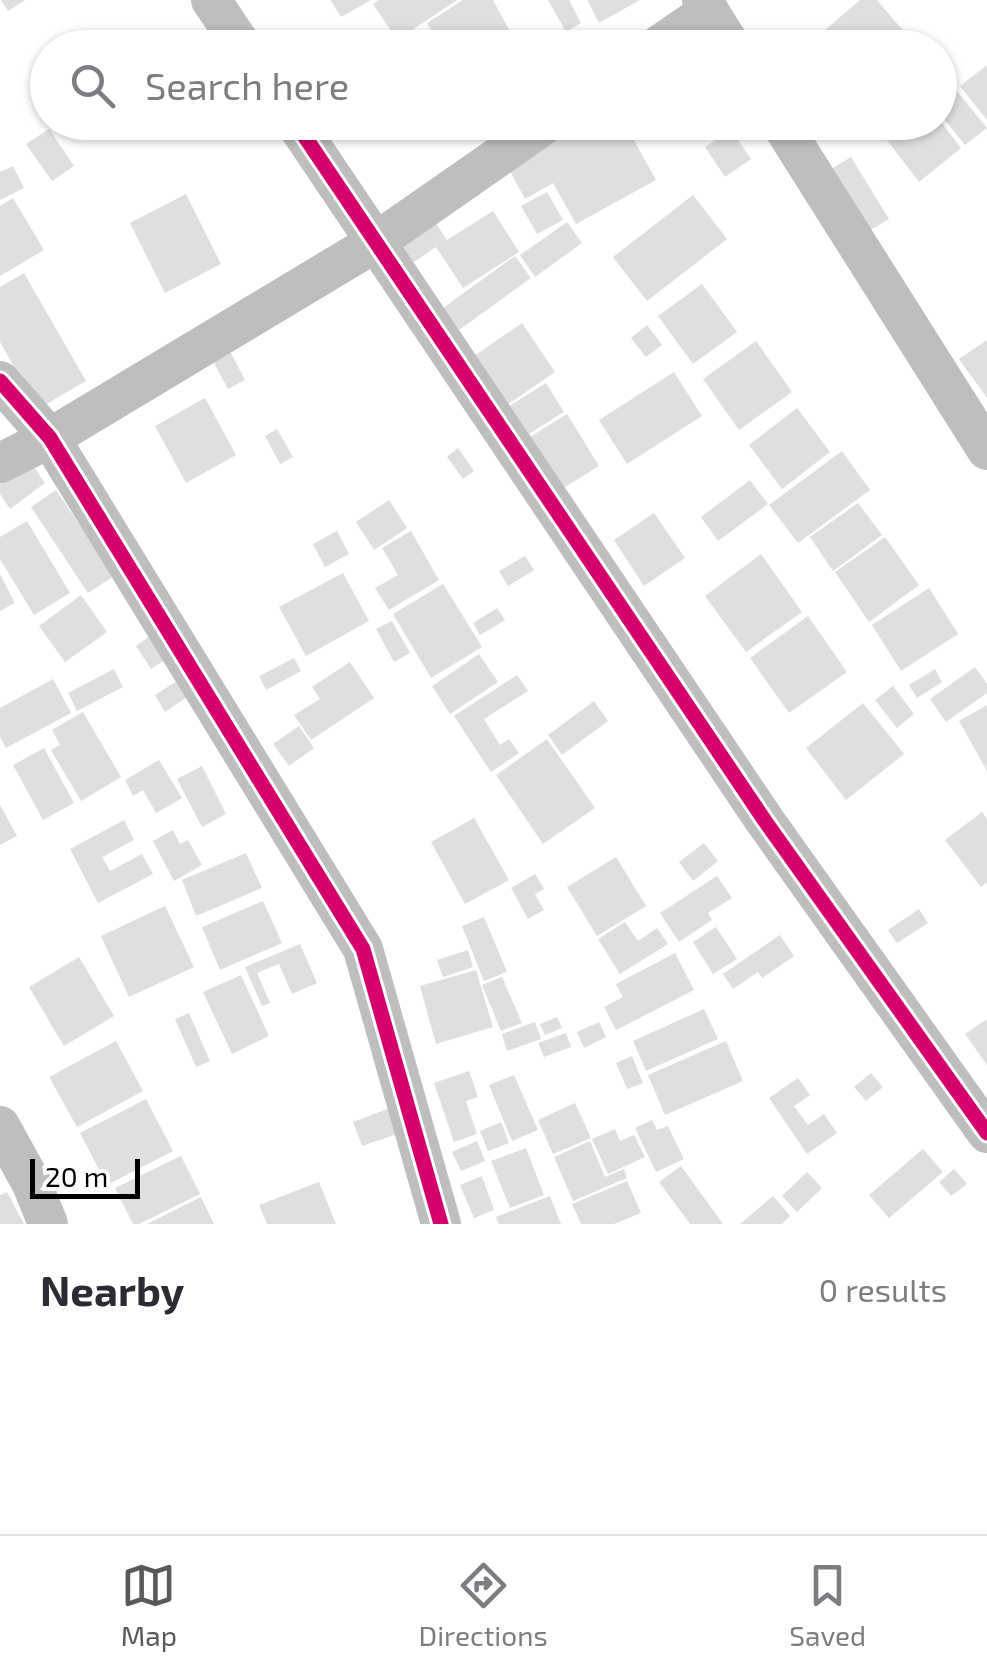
<!DOCTYPE html>
<style>
body{margin:0;font-family:"Exo 2",sans-serif;background:#f7f7f7;color:#2b2b33}
.scale{position:absolute;left:30px;bottom:25px;width:110px;box-sizing:border-box;padding-left:10px;border:5px solid #000;border-top:0;font-size:28px;line-height:35px;white-space:nowrap;color:#000;-webkit-text-stroke:8px #fff;paint-order:stroke}
.list{margin:0;padding:0;list-style:none}
h2{display:flex;justify-content:space-between;align-items:center;height:130px;margin:0;padding:0 40px;font-size:42px}
h2 small{font-size:32px;font-weight:400;color:#7c7c81}
.icon{flex:none;width:55px;height:55px;fill:none;stroke:currentColor;stroke-width:2;stroke-linecap:round;stroke-linejoin:round}
.map{position:relative;flex:none;width:987px;height:1224px;overflow:hidden}
.search{position:absolute;background:#fff;box-shadow:0 2px 8px #0004;left:30px;right:30px;top:30px;height:110px;display:flex;align-items:center;gap:25px;box-sizing:border-box;padding:0 35px;border-radius:55px;color:#7c7c81;font-size:38px}
.sheet{height:310px;background:#fff}
nav{display:flex;justify-content:space-around;align-items:center;box-sizing:border-box;height:140px;border-top:2px solid #e1e1e2;background:#fff;font-size:28px;color:#7c7c81}
nav a{display:grid;justify-items:center;gap:5px}
nav .on{color:#595959}
.map>svg:first-child{display:block}
.building{fill:#dfdfdf}
.lines{fill:none;stroke-linecap:round;stroke-linejoin:round}
.minor{stroke:#bebebe;stroke-width:40}
.cycleway-casing{stroke:#fff;stroke-width:21}
.cycleway{stroke:#d6006c;stroke-width:15}
</style>
<div class="map">
<svg width="987" height="1224" viewBox="0 0 987 1224">
<rect width="100%" height="100%" fill="#fff"/>
<!-- building -->
<g class="building">
<polygon points="1,0 25,0 8,11"/>
<polygon points="331,0 371,0 341,17"/>
<polygon points="379,0 457,0 397,40 373,4"/>
<polygon points="463,0 493,0 519,48 441,48 427,23"/>
<polygon points="548,0 569,0 581,23 566,32"/>
<polygon points="587,0 640,0 599,23"/>
<polygon points="860,0 877,0 905,33 888,48 804,48"/>
<polygon points="987,65 987,120 960,86"/>
<polygon points="943,74 987,128 965,145 940,114 940,77"/>
<polygon points="591,122 624,122 656,180 576,224 553,183 525,199 508,168"/>
<polygon points="890,122 941,122 961,148 919,182 880,131"/>
<polygon points="49,129 74,166 52,181 26,144"/>
<polygon points="731,130 751,159 725,177 705,147"/>
<polygon points="851,157 889,219 857,238 820,176"/>
<polygon points="13,166 24,188 0,200 0,172"/>
<polygon points="547,192 563,220 537,234 521,206"/>
<polygon points="186,194 221,264 165,293 130,223"/>
<polygon points="693,195 727,239 647,301 613,257"/>
<polygon points="13,198 44,250 0,276 0,206"/>
<polygon points="493,211 519,252 463,288 436,247 411,264 399,247 435,222 447,240"/>
<polygon points="567,222 582,243 535,277 520,255"/>
<polygon points="515,256 531,278 459,330 443,308"/>
<polygon points="24,273 86,381 38,409 0,342 0,287"/>
<polygon points="702,284 737,332 693,364 658,316"/>
<polygon points="522,323 555,372 507,405 474,356"/>
<polygon points="647,325 662,345 646,357 631,338"/>
<polygon points="987,340 987,398 959,359"/>
<polygon points="756,341 792,392 739,430 703,379"/>
<polygon points="230,351 245,380 228,389 213,361"/>
<polygon points="674,372 702,416 627,464 599,420"/>
<polygon points="546,383 564,412 524,437 506,408"/>
<polygon points="205,398 236,455 186,483 155,426"/>
<polygon points="797,408 830,452 782,489 749,445"/>
<polygon points="567,414 599,466 557,492 525,440"/>
<polygon points="277,429 293,457 280,464 265,436"/>
<polygon points="458,448 474,471 463,479 447,457"/>
<polygon points="842,451 870,490 798,543 769,505"/>
<polygon points="31,462 45,483 10,509 0,494 0,484"/>
<polygon points="750,480 768,504 718,541 701,517"/>
<polygon points="56,490 114,576 88,593 31,507"/>
<polygon points="389,500 407,528 374,550 356,522"/>
<polygon points="858,503 882,535 833,571 810,537"/>
<polygon points="654,513 685,558 644,586 614,540"/>
<polygon points="27,521 70,593 34,615 0,559 0,537"/>
<polygon points="337,531 349,554 325,567 313,544"/>
<polygon points="411,531 439,580 389,610 375,588 398,575 382,548"/>
<polygon points="885,537 919,585 869,622 835,572"/>
<polygon points="761,554 802,612 746,652 705,596"/>
<polygon points="525,556 534,570 508,586 499,571"/>
<polygon points="343,573 369,621 306,656 279,607"/>
<polygon points="0,574 15,603 0,611"/>
<polygon points="443,584 482,647 431,678 393,614"/>
<polygon points="929,588 958,634 901,671 872,625"/>
<polygon points="81,595 107,632 65,662 39,626"/>
<polygon points="497,608 505,620 480,635 473,623"/>
<polygon points="808,616 847,672 789,713 750,658"/>
<polygon points="392,621 410,653 394,662 376,629"/>
<polygon points="150,636 165,660 151,669 136,646"/>
<polygon points="479,654 498,682 450,714 432,686"/>
<polygon points="294,658 301,671 266,690 259,676"/>
<polygon points="350,662 374,698 311,740 294,715 320,699 312,687"/>
<polygon points="975,667 987,684 987,693 946,722 930,699"/>
<polygon points="114,669 123,687 77,711 68,693"/>
<polygon points="935,669 942,682 917,698 909,685"/>
<polygon points="517,675 528,691 484,719 500,745 509,739 519,753 491,772 454,716"/>
<polygon points="53,679 71,713 6,748 0,737 0,708"/>
<polygon points="177,681 187,697 165,712 155,695"/>
<polygon points="893,686 914,714 897,728 875,700"/>
<polygon points="594,701 608,721 562,755 548,735"/>
<polygon points="863,703 904,754 846,800 806,748"/>
<polygon points="987,705 987,771 959,721"/>
<polygon points="83,712 121,777 81,801 51,750 60,745 52,730"/>
<polygon points="299,726 314,748 289,766 273,744"/>
<polygon points="547,739 595,808 543,844 496,775"/>
<polygon points="44,748 74,803 43,820 13,765"/>
<polygon points="159,760 182,798 156,813 143,790 133,796 125,780"/>
<polygon points="202,766 226,814 202,827 177,779"/>
<polygon points="0,805 17,836 0,845"/>
<polygon points="982,812 987,819 987,882 981,887 945,840"/>
<polygon points="474,818 509,880 465,904 431,842"/>
<polygon points="124,820 134,840 102,857 110,871 142,854 153,874 98,903 70,849"/>
<polygon points="173,830 180,844 188,840 202,865 174,881 153,841"/>
<polygon points="704,843 718,861 693,881 679,862"/>
<polygon points="246,853 262,888 196,916 182,880"/>
<polygon points="616,857 646,906 597,936 567,887"/>
<polygon points="535,874 544,889 535,894 544,910 528,919 511,888"/>
<polygon points="717,876 732,898 708,913 712,920 679,942 660,913"/>
<polygon points="263,901 282,943 220,970 202,927"/>
<polygon points="165,906 194,967 129,997 101,936"/>
<polygon points="919,909 928,923 897,943 888,930"/>
<polygon points="484,917 507,972 484,981 462,926"/>
<polygon points="625,922 638,941 657,928 668,944 620,974 598,939"/>
<polygon points="716,927 737,959 713,974 693,942"/>
<polygon points="780,935 794,956 762,978 758,972 733,989 723,974"/>
<polygon points="300,944 317,983 292,994 279,964 257,973 270,1003 262,1006 245,967"/>
<polygon points="468,950 473,967 443,977 437,960"/>
<polygon points="675,953 694,990 616,1030 604,1007 623,997 616,984"/>
<polygon points="79,957 114,1016 64,1046 29,987"/>
<polygon points="476,970 493,1027 436,1044 420,986"/>
<polygon points="241,975 269,1036 232,1054 203,992"/>
<polygon points="502,977 522,1023 501,1031 482,985"/>
<polygon points="704,1009 718,1039 646,1071 633,1041"/>
<polygon points="189,1013 210,1061 196,1067 175,1019"/>
<polygon points="557,1017 562,1028 545,1035 540,1024"/>
<polygon points="987,1019 987,1065 965,1034"/>
<polygon points="535,1022 541,1039 507,1051 502,1034"/>
<polygon points="599,1022 606,1037 584,1048 577,1032"/>
<polygon points="566,1033 571,1047 544,1057 538,1043"/>
<polygon points="116,1041 143,1091 77,1127 49,1077"/>
<polygon points="726,1041 743,1081 665,1115 648,1075"/>
<polygon points="632,1056 643,1083 627,1089 616,1063"/>
<polygon points="469,1071 478,1097 466,1101 477,1134 454,1142 434,1083"/>
<polygon points="871,1073 883,1087 866,1101 854,1087"/>
<polygon points="514,1075 538,1130 512,1141 489,1085"/>
<polygon points="798,1078 810,1095 794,1106 808,1125 824,1114 837,1133 807,1154 769,1098"/>
<polygon points="146,1099 173,1151 107,1185 80,1133"/>
<polygon points="575,1103 591,1138 553,1154 538,1120"/>
<polygon points="390,1108 400,1133 362,1146 353,1122"/>
<polygon points="652,1120 657,1130 668,1126 684,1159 656,1172 635,1128"/>
<polygon points="501,1122 509,1143 488,1151 480,1131"/>
<polygon points="615,1129 620,1141 634,1135 645,1157 608,1174 592,1139"/>
<polygon points="477,1141 485,1161 461,1171 452,1152"/>
<polygon points="590,1141 605,1177 624,1169 627,1178 573,1201 554,1157"/>
<polygon points="526,1148 544,1195 510,1208 491,1161"/>
<polygon points="923,1149 943,1172 889,1218 869,1195"/>
<polygon points="181,1156 200,1194 139,1224 133,1224 115,1188"/>
<polygon points="681,1166 723,1224 690,1224 659,1182"/>
<polygon points="954,1169 967,1184 951,1196 939,1182"/>
<polygon points="807,1172 822,1188 797,1212 782,1196"/>
<polygon points="482,1176 494,1210 474,1218 460,1185"/>
<polygon points="627,1181 641,1213 614,1224 581,1224 572,1204"/>
<polygon points="319,1182 336,1224 267,1224 259,1205"/>
<polygon points="7,1192 24,1224 0,1224 0,1195"/>
<polygon points="550,1196 561,1224 499,1224 496,1217"/>
<polygon points="773,1196 790,1216 782,1224 740,1224"/>
<polygon points="201,1197 214,1224 147,1224"/>
</g>
<g class="lines">
<!-- minor -->
<g class="minor">
<polyline points="211,0 243,48"/>
<polyline points="702,0 732,48"/>
<polyline points="655,48 709,11"/>
<polyline points="295,122 765,821 987,1133"/>
<polyline points="780,122 987,450"/>
<polyline points="0,381 50,438 363,949 441,1224"/>
<polyline points="0,463 50,438 376,242 548,122"/>
<polyline points="0,1126 32,1184 48,1224"/>
</g>
<!-- cycleway casing -->
<g class="cycleway-casing">
<g id="cycleway">
<polyline points="295,122 765,821 987,1133"/>
<polyline points="0,381 50,438 363,949 441,1224"/>
</g>
</g>
<!-- cycleway -->
<use href="#cycleway" class="cycleway"/>
</g>
</svg>
<div class="scale">20 m</div>
<div class="search"><svg class="icon" aria-label="search" viewBox="0 0 24 24"><circle cx="10" cy="10" r="6"/><path d="M15 15l6 6"/></svg>Search here</div>
</div>
<section class="sheet">
<h2>Nearby<small>0 results</small></h2>
<ul class="list">
</ul>
</section>
<nav>
<a class="on"><svg class="icon" aria-label="map" viewBox="0 0 24 24"><path d="M3 6l6-2 6 2 6-2v14l-6 2-6-2-6 2zM9 4v14M15 6v14"/></svg>Map</a>
<a><svg class="icon" aria-label="directions" viewBox="0 0 24 24"><path d="M12 3l9 9-9 9-9-9zM9 14v-3h6M13 9l2 2-2 2"/></svg>Directions</a>
<a><svg class="icon" aria-label="saved" viewBox="0 0 24 24"><path d="M7 4h10v16l-5-4-5 4z"/></svg>Saved</a>
</nav>
